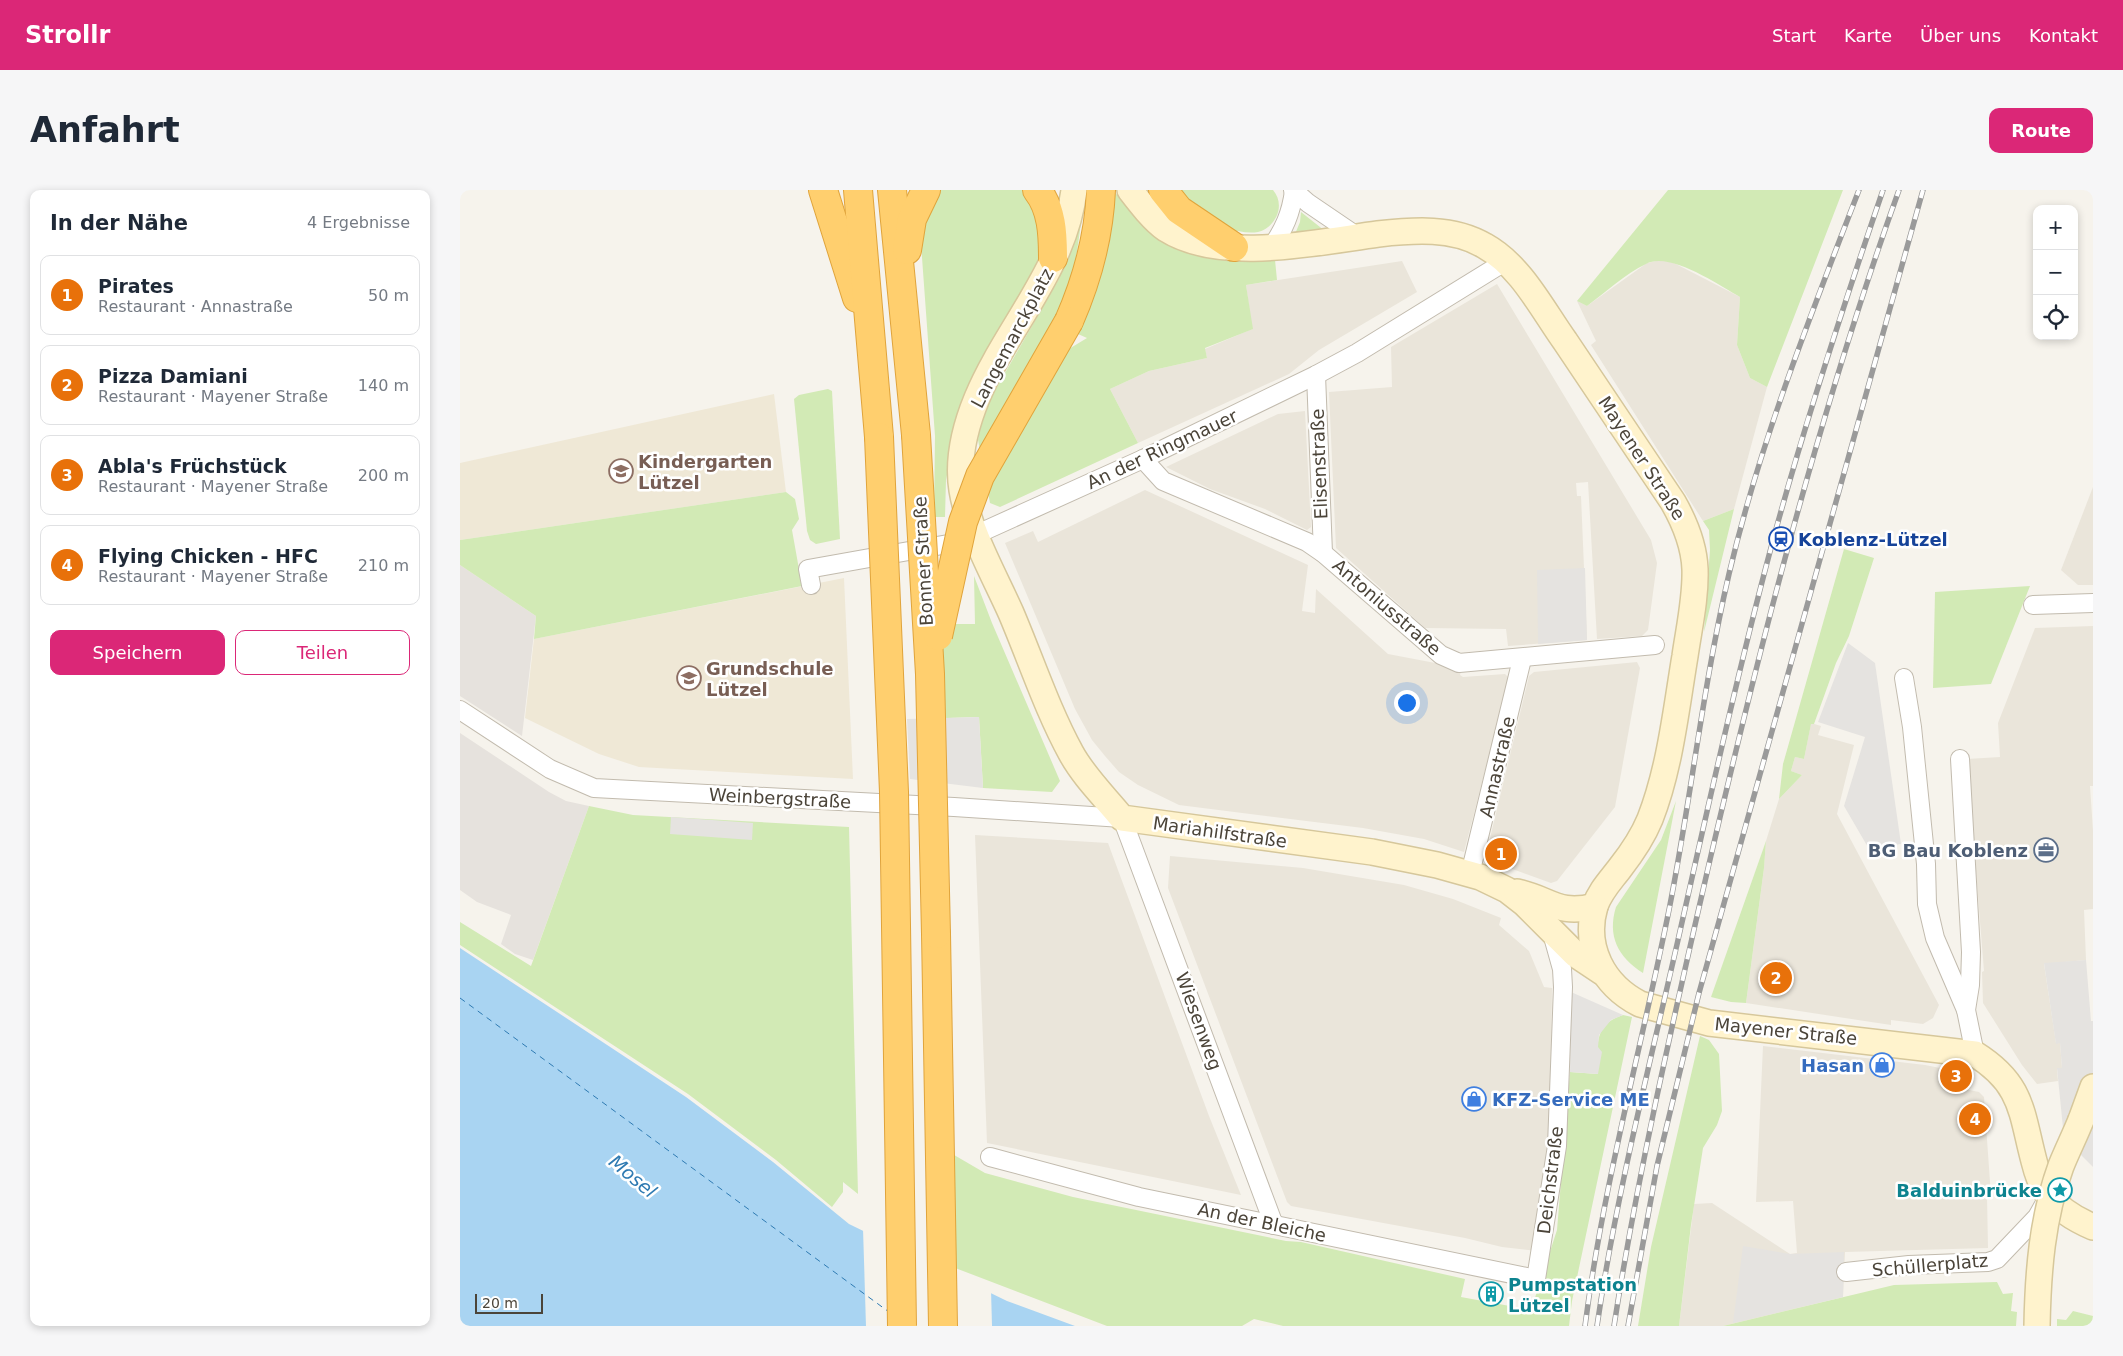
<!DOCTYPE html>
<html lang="de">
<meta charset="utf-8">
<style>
body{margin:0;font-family:"DejaVu Sans",sans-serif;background:#f6f6f7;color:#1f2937}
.controls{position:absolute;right:15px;top:15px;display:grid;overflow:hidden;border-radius:10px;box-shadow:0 2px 8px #0003}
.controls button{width:45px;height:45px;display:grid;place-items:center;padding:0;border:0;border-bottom:1px solid #e0e1e3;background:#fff;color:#1f2937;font:25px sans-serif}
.scale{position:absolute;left:15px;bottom:12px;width:68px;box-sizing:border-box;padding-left:5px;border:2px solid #4b4439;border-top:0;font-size:14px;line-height:18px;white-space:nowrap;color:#4b4439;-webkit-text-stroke:4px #fff;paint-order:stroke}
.you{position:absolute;left:946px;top:512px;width:18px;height:18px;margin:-12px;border:4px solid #fff;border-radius:50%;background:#1a73e8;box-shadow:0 0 0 8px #1a73e833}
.badge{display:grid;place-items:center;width:32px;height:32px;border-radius:50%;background:#db2777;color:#fff;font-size:16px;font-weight:700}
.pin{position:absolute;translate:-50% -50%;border:2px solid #fff;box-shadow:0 1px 5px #0006}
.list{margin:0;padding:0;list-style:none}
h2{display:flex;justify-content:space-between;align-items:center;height:65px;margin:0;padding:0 20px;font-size:21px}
h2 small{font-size:16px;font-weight:400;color:#747a83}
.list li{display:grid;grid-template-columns:32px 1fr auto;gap:15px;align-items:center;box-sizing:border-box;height:80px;margin:0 10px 10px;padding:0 10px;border:1px solid #e0e1e3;border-radius:10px}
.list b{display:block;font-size:19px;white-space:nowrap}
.list p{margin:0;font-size:16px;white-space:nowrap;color:#747a83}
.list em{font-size:16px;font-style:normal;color:#747a83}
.actions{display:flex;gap:10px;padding:15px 20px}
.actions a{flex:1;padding:11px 0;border:1px solid #db2777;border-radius:10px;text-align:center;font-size:18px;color:#db2777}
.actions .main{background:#db2777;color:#fff}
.icon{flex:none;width:28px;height:28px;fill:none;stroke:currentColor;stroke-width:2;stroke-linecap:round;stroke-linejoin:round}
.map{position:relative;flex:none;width:1633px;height:1136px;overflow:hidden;border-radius:10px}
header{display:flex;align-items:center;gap:30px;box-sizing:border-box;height:70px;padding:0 25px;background:#db2777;color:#fff}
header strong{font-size:24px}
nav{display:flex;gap:28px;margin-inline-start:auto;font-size:18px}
.intro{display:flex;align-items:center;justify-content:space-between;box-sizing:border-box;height:120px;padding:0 30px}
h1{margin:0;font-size:35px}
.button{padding:12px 22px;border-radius:10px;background:#db2777;color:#fff;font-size:18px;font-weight:700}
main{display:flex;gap:30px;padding:0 30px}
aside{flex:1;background:#fff;border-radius:10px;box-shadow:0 2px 8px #0003}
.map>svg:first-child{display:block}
.residential{fill:#eae5da}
.industrial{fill:#e6e2dd}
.education{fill:#efe8d6}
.green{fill:#d2eab5}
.parking{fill:#e5e3e0}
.water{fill:#a9d4f2}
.pier{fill:#f6f3ec}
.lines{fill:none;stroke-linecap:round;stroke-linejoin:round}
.ferry{stroke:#2e7ab2;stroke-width:1;stroke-dasharray:6 5;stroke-linecap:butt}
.street-casing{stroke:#c2bbae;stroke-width:20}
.secondary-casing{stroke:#d6c79b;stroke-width:28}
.highway-casing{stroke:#e0a43c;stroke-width:30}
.street{stroke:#fff;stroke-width:18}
.secondary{stroke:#fff3cd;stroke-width:25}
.highway{stroke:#ffcf6e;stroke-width:28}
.rail-casing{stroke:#9a9a9a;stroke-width:5.5}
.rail{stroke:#fff;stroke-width:4;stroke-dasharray:11;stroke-linecap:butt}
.secondary-bridge-casing{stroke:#d6c79b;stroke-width:28;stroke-linecap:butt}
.highway-bridge-casing{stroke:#e0a43c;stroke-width:30;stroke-linecap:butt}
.secondary-bridge{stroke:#fff3cd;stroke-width:25}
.highway-bridge{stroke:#ffcf6e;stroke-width:28}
.labels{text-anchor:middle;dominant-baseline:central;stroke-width:5;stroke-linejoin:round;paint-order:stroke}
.street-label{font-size:18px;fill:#4b4439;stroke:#fff}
.education-label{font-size:18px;font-weight:bold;fill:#785e54;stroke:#fff;text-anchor:start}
.transit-label{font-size:18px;font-weight:bold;fill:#164399;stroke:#fff;text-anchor:start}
.service-label{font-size:18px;font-weight:bold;fill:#4e5e75;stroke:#fff;text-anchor:end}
.shop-label{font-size:18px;font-weight:bold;fill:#366cbe;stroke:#fff;text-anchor:end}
.culture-label{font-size:18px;font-weight:bold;fill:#0d838f;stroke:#fff;text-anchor:end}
.water-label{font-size:19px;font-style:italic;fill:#2e7ab2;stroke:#fff}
</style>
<header>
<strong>Strollr</strong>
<nav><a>Start</a><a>Karte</a><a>Über uns</a><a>Kontakt</a></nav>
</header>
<div class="intro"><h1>Anfahrt</h1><a class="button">Route</a></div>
<main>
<aside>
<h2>In der Nähe<small>4 Ergebnisse</small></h2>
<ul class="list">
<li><span class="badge" style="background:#e8710a">1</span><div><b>Pirates</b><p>Restaurant · Annastraße</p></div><em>50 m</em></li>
<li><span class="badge" style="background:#e8710a">2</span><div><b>Pizza Damiani</b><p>Restaurant · Mayener Straße</p></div><em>140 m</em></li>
<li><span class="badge" style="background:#e8710a">3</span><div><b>Abla's Früchstück</b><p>Restaurant · Mayener Straße</p></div><em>200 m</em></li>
<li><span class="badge" style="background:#e8710a">4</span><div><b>Flying Chicken - HFC</b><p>Restaurant · Mayener Straße</p></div><em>210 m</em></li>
</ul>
<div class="actions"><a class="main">Speichern</a><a>Teilen</a></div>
</aside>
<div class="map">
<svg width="1633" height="1136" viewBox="0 0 1633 1136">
<rect width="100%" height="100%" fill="#f6f3ec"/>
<!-- residential -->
<g class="residential">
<polygon points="1201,70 1214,73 1280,107 1277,155 1290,188 1307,197 1274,319 1243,331 1131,155 1136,151 1117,111 1127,116 1187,73"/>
<polygon points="942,71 957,102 859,160 829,184 678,253 650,199 689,181 747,168 745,159 792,139 786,95"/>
<polygon points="1037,94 1191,350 1197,373 1188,440 1182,446 1137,449 1128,292 1116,293 1117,306 1121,306 1127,450 1048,456 1046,439 965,438 876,358 869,202 932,197 931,157"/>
<polygon points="845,221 851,337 847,340 805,319 750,299 706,277 818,224"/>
<polygon points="1633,297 1633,395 1618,395 1601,380"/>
<polygon points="685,300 848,375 842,421 855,423 856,399 928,464 991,476 1001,481 1000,485 1003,487 1045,484 1049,488 1004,662 964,649 903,638 719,615 678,595 659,582 645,566 632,550 615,519 545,353 573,341 578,352"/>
<polygon points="1633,436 1633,596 1630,596 1633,641 1633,719 1624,720 1626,770 1584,774 1596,853 1600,853 1602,878 1597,879 1598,891 1577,894 1562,875 1523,813 1522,782 1524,781 1507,569 1540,567 1538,533 1575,438"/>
<polygon points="1177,472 1180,478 1155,617 1097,691 1091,693 1025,669 1069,486 1074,482"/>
<polygon points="1351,533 1361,536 1358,545 1394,555 1377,624 1479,815 1473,828 1463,834 1431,830 1431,835 1286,813 1304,678 1306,651 1319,609 1342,585 1331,581 1335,567 1344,569"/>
<polygon points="515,645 648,653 749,926 781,1005 527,953"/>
<polygon points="710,666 843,678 944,695 993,709 1041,728 1039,735 1069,761 1084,797 1092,798 1090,957 1077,1061 1042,1057 1005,1048 831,1016 827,1012 708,698"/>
<polygon points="1303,856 1465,875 1500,882 1499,898 1519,902 1524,907 1531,1006 1527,1006 1528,1058 1385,1062 1383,1107 1263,1136 1219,1136 1234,1014 1252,1013 1330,1064 1337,1063 1333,1011 1296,1012"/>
</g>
<!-- industrial -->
<g class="industrial">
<polygon points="0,375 76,426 62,546 0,506"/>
<polygon points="0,543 89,602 106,611 129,616 73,770 55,764 41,754 51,725 17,712 0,700"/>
</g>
<!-- education -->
<g class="education">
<polygon points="314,204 326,302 0,350 0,273"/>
<polygon points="384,388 393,589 179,577 139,564 65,528 74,449"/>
</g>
<!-- green -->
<g class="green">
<polygon points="478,0 568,0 575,8 583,60 575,82 492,260 486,290 485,327 474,327 475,246 460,40"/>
<path d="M653 0 669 20 683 0H813C826 15 816 37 798 42 786 44 778 40 767 40 745 39 721 45 698 47 733 71 775 71 815 70L817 90 786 95 793 139 745 158 747 168 689 181 650 199 678 253 540 317 530 313 518 250 522 223 599 89 618 25 622 26 613 90 593 139 566 185 627 148 618 144 643 70Z"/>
<path d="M1208 0H1383L1307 197 1290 188 1277 155 1280 107C1258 95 1210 61 1186 74 1165 84 1146 102 1127 116L1117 111Z"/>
<polygon points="841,22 865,41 835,44 840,32"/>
<polygon points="368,199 372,201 380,349 356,354 350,350 347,341 334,209 339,205"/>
<polygon points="326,302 335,309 339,329 332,340 342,396 74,449 76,426 0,375 0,350"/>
<polygon points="1274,319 1244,442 1250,360 1249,340 1243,331"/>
<polygon points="1384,359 1414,368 1389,446 1376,473 1354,534 1351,534 1344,569 1335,567 1331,581 1342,585 1319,609 1323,574"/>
<polygon points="514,386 532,433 600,591 592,602 523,598 519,527 457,529 454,434 515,434"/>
<polygon points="1570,396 1531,494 1473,498 1475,402"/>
<path d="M1216 611 1183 783C1158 767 1147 746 1156 717L1201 650Z"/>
<polygon points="129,616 173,625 389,637 398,1004 383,992 383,1002 372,1017 316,970 228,904 0,755 0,732 71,776"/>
<polygon points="1306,651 1304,678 1286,813 1271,812 1251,807"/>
<path d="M1163 825 1172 827 1112 1111 1109 1136H823L794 1129 782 1136H647L490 1076 489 962 525 983 613 1007 826 1051 841 1052 1005 1089 1001 1107 1071 1120 1097 1040 1110 882 1138 884C1138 857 1132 835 1163 825Z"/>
<polygon points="1240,846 1249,850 1259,864 1262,921 1257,935 1243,958 1231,1035 1219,1136 1178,1136 1191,1057"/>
<polygon points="1537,1092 1543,1104 1553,1103 1551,1121 1557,1122 1556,1136 1263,1136 1434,1095"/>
<polygon points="1613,1121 1633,1126 1633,1136 1597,1136 1597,1129 1606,1130"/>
</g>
<!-- parking -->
<g class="parking">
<polygon points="1125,378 1127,450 1078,454 1077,380"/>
<polygon points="1388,453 1415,473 1441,654 1409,659 1384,616 1405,547 1358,532"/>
<polygon points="519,527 523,598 450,589 447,529"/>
<polygon points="211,627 293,633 292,650 210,644"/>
<polygon points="1626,770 1631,831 1633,831 1633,977 1604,948 1597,878 1602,878 1600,853 1596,854 1584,773"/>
<polygon points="1111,802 1163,825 1151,830 1139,845 1138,857 1142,862 1138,884 1110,882"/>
<polygon points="1283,1056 1330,1064 1384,1062 1383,1107 1273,1133"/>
</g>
<!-- water -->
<polygon class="water" points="0,758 226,907 313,972 389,1034 547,1111 615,1136 0,1136"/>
<!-- pier -->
<polygon class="pier" points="403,1038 531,1100 532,1136 406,1136"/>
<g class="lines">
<!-- ferry -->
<polyline class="ferry" points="0,808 429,1122"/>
<!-- street casing -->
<g class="street-casing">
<g id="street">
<polyline points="833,0 848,13 898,47"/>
<path d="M811 58C824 39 831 24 834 1"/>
<polyline points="856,185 863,363"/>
<polyline points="683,269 703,291 847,352 863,363 981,465 999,473 1195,455"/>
<polyline points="351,395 348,379 488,354 504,350 683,269 856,185 897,163 1046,71"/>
<polyline points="1573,415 1633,413"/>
<polyline points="1444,488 1452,537 1466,674 1467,714 1475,748 1506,820"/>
<polyline points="0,520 90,579 134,598 494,617 662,628 814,1035"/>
<polyline points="1500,569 1511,762 1510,795 1506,820 1515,864"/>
<polyline points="1010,684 1062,469"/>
<polyline points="530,967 679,1007 1076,1089 1097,956 1103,797 1102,779 1092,743"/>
<polyline points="1386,1082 1449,1075 1528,1072 1537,1069 1577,1027 1586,1011"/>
</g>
</g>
<!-- secondary casing -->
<g class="secondary-casing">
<g id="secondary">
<path d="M614 0C605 79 546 138 517 208 505 237 497 269 502 300 508 339 535 387 551 423 571 470 587 519 611 563 624 587 645 607 662 628L912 662 977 675 1020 687 1047 700 1065 714 1115 764 1142 782"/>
<path d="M670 0C680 13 693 30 706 39 761 74 858 52 918 44 954 40 993 37 1025 56 1061 76 1082 119 1105 151 1141 204 1177 258 1213 312 1225 333 1234 354 1235 379 1236 408 1229 438 1225 466 1216 520 1210 578 1190 629 1183 646 1171 664 1160 678 1151 690 1140 701 1135 716 1123 757 1143 795 1180 814L1249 833 1515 864C1563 894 1561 922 1574 971 1577 983 1581 996 1589 1006 1600 1021 1617 1030 1633 1037"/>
<path d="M1057 702C1090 709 1098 726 1135 716"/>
<polyline points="1621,930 1633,897"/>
</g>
</g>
<!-- highway casing -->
<g class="highway-casing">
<g id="highway">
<polyline points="363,0 397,108"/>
<polyline points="398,0 419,247"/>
<polyline points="432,0 456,245"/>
<path d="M577 0C592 19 593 44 593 68"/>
<polyline points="703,0 719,20 774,57"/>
<polyline points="447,60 452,29 466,0"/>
<path d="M609 131C627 90 639 46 641 0"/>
<polyline points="476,744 483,1136"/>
</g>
</g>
<!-- street -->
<use href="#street" class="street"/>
<!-- secondary -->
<use href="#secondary" class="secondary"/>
<!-- highway -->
<use href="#highway" class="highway"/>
<!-- rail casing -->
<g class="rail-casing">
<g id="rail">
<path d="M1125 1136C1143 996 1181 859 1209 720 1231 609 1243 495 1269 384 1300 252 1350 127 1399 0"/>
<path d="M1137 1136C1156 1006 1189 878 1218 750 1248 617 1277 485 1312 354 1344 235 1383 117 1423 0"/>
<path d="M1154 1136C1178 981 1214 827 1249 674 1302 447 1360 220 1439 0"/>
<polyline points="1168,1136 1197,976 1239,803 1463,0"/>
</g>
</g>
<!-- rail -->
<use href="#rail" class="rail"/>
<!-- secondary-bridge casing -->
<g class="secondary-bridge-casing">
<path id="secondary-bridge" d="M1577 1136C1578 1082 1582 1028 1601 976 1607 961 1615 945 1621 930"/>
</g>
<!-- highway-bridge casing -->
<g class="highway-bridge-casing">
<g id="highway-bridge">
<polyline points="456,245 470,484 476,744"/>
<polyline points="419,247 434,602 442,1136"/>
<polyline points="478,446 503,332 520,286 609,131"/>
</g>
</g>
<!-- secondary-bridge -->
<use href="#secondary-bridge" class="secondary-bridge"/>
<!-- highway-bridge -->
<use href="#highway-bridge" class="highway-bridge"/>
</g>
<!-- icons -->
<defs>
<g id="school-ring" transform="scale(1.25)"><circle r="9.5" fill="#fff" stroke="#8d6e63" stroke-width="1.5"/><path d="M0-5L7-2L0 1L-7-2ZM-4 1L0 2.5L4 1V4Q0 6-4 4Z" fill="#8d6e63"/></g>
<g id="station-ring" transform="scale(1.25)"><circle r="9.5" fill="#fff" stroke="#1a4fb4" stroke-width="1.5"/><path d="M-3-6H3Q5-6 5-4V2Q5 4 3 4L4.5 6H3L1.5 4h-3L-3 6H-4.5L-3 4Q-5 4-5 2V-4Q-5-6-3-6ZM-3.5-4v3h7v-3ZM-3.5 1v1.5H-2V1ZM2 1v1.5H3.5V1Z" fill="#1a4fb4"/></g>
<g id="office-ring" transform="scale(1.25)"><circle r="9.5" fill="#fff" stroke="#5c6f8a" stroke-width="1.5"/><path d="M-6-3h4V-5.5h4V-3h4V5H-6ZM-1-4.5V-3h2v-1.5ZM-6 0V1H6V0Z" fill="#5c6f8a"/></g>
<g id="shop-ring" transform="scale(1.25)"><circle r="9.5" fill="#fff" stroke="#3f7fe0" stroke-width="1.5"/><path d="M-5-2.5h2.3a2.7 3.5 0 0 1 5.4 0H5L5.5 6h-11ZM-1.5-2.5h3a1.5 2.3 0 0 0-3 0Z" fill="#3f7fe0"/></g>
<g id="sight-ring" transform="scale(1.25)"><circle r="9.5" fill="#fff" stroke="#0f9aa8" stroke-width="1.5"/><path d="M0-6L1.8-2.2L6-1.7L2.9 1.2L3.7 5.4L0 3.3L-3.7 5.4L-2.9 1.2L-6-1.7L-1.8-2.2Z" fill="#0f9aa8"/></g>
<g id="building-ring" transform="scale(1.25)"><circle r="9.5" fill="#fff" stroke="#0f9aa8" stroke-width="1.5"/><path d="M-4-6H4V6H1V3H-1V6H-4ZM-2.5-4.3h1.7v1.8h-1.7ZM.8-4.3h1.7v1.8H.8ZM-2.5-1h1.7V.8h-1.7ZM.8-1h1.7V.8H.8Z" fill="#0f9aa8"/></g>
</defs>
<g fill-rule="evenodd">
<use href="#school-ring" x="161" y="281"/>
<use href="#station-ring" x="1321" y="349"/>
<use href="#school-ring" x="229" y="488"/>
<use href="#office-ring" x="1586" y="660"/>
<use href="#shop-ring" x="1422" y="875"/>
<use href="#shop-ring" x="1014" y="909"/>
<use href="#sight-ring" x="1600" y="1000"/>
<use href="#building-ring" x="1031" y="1104"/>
</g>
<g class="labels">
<!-- street labels -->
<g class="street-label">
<text transform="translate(552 148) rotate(-62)">Langemarckplatz</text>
<text transform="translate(702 259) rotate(-25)">An der Ringmauer</text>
<text transform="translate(1182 268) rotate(57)">Mayener Straße</text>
<text transform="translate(859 274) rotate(-92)">Elisenstraße</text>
<text transform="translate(463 371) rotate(-93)">Bonner Straße</text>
<text transform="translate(927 417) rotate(41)">Antoniusstraße</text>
<text transform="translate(1037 577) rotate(-77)">Annastraße</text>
<text transform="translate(320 608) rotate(3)">Weinbergstraße</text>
<text transform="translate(760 642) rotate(8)">Mariahilfstraße</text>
<text transform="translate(739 831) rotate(70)">Wiesenweg</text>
<text transform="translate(1326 841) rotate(6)">Mayener Straße</text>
<text transform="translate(1090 990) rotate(-83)">Deichstraße</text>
<text transform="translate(802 1032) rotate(12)">An der Bleiche</text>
<text transform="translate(1470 1075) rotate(-5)">Schüllerplatz</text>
</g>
<!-- education labels -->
<g class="education-label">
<text x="178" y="271">Kindergarten<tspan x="178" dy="21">Lützel</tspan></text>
<text x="246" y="478">Grundschule<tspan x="246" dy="21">Lützel</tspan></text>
</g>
<!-- transit labels -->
<g class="transit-label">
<text x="1338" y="349">Koblenz-Lützel</text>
</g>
<!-- service labels -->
<g class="service-label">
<text x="1568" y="660">BG Bau Koblenz</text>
</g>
<!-- shop labels -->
<g class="shop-label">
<text x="1404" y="875">Hasan</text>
<text x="1032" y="909" text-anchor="start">KFZ-Service ME</text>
</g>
<!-- culture labels -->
<g class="culture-label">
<text x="1582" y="1000">Balduinbrücke</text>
<text x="1048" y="1094" text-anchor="start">Pumpstation<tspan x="1048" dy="21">Lützel</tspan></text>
</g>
<!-- water labels -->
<g class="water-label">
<text transform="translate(173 986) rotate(40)">Mosel</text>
</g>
</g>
</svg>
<div class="controls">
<button>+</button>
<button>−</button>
<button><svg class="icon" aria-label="locate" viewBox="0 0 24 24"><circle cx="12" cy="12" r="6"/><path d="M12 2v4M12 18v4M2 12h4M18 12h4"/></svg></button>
</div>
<div class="scale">20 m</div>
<div class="you"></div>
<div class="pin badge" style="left:1041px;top:664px;background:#e8710a">1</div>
<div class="pin badge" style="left:1316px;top:788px;background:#e8710a">2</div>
<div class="pin badge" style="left:1496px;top:886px;background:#e8710a">3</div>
<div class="pin badge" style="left:1515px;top:929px;background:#e8710a">4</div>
</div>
</main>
